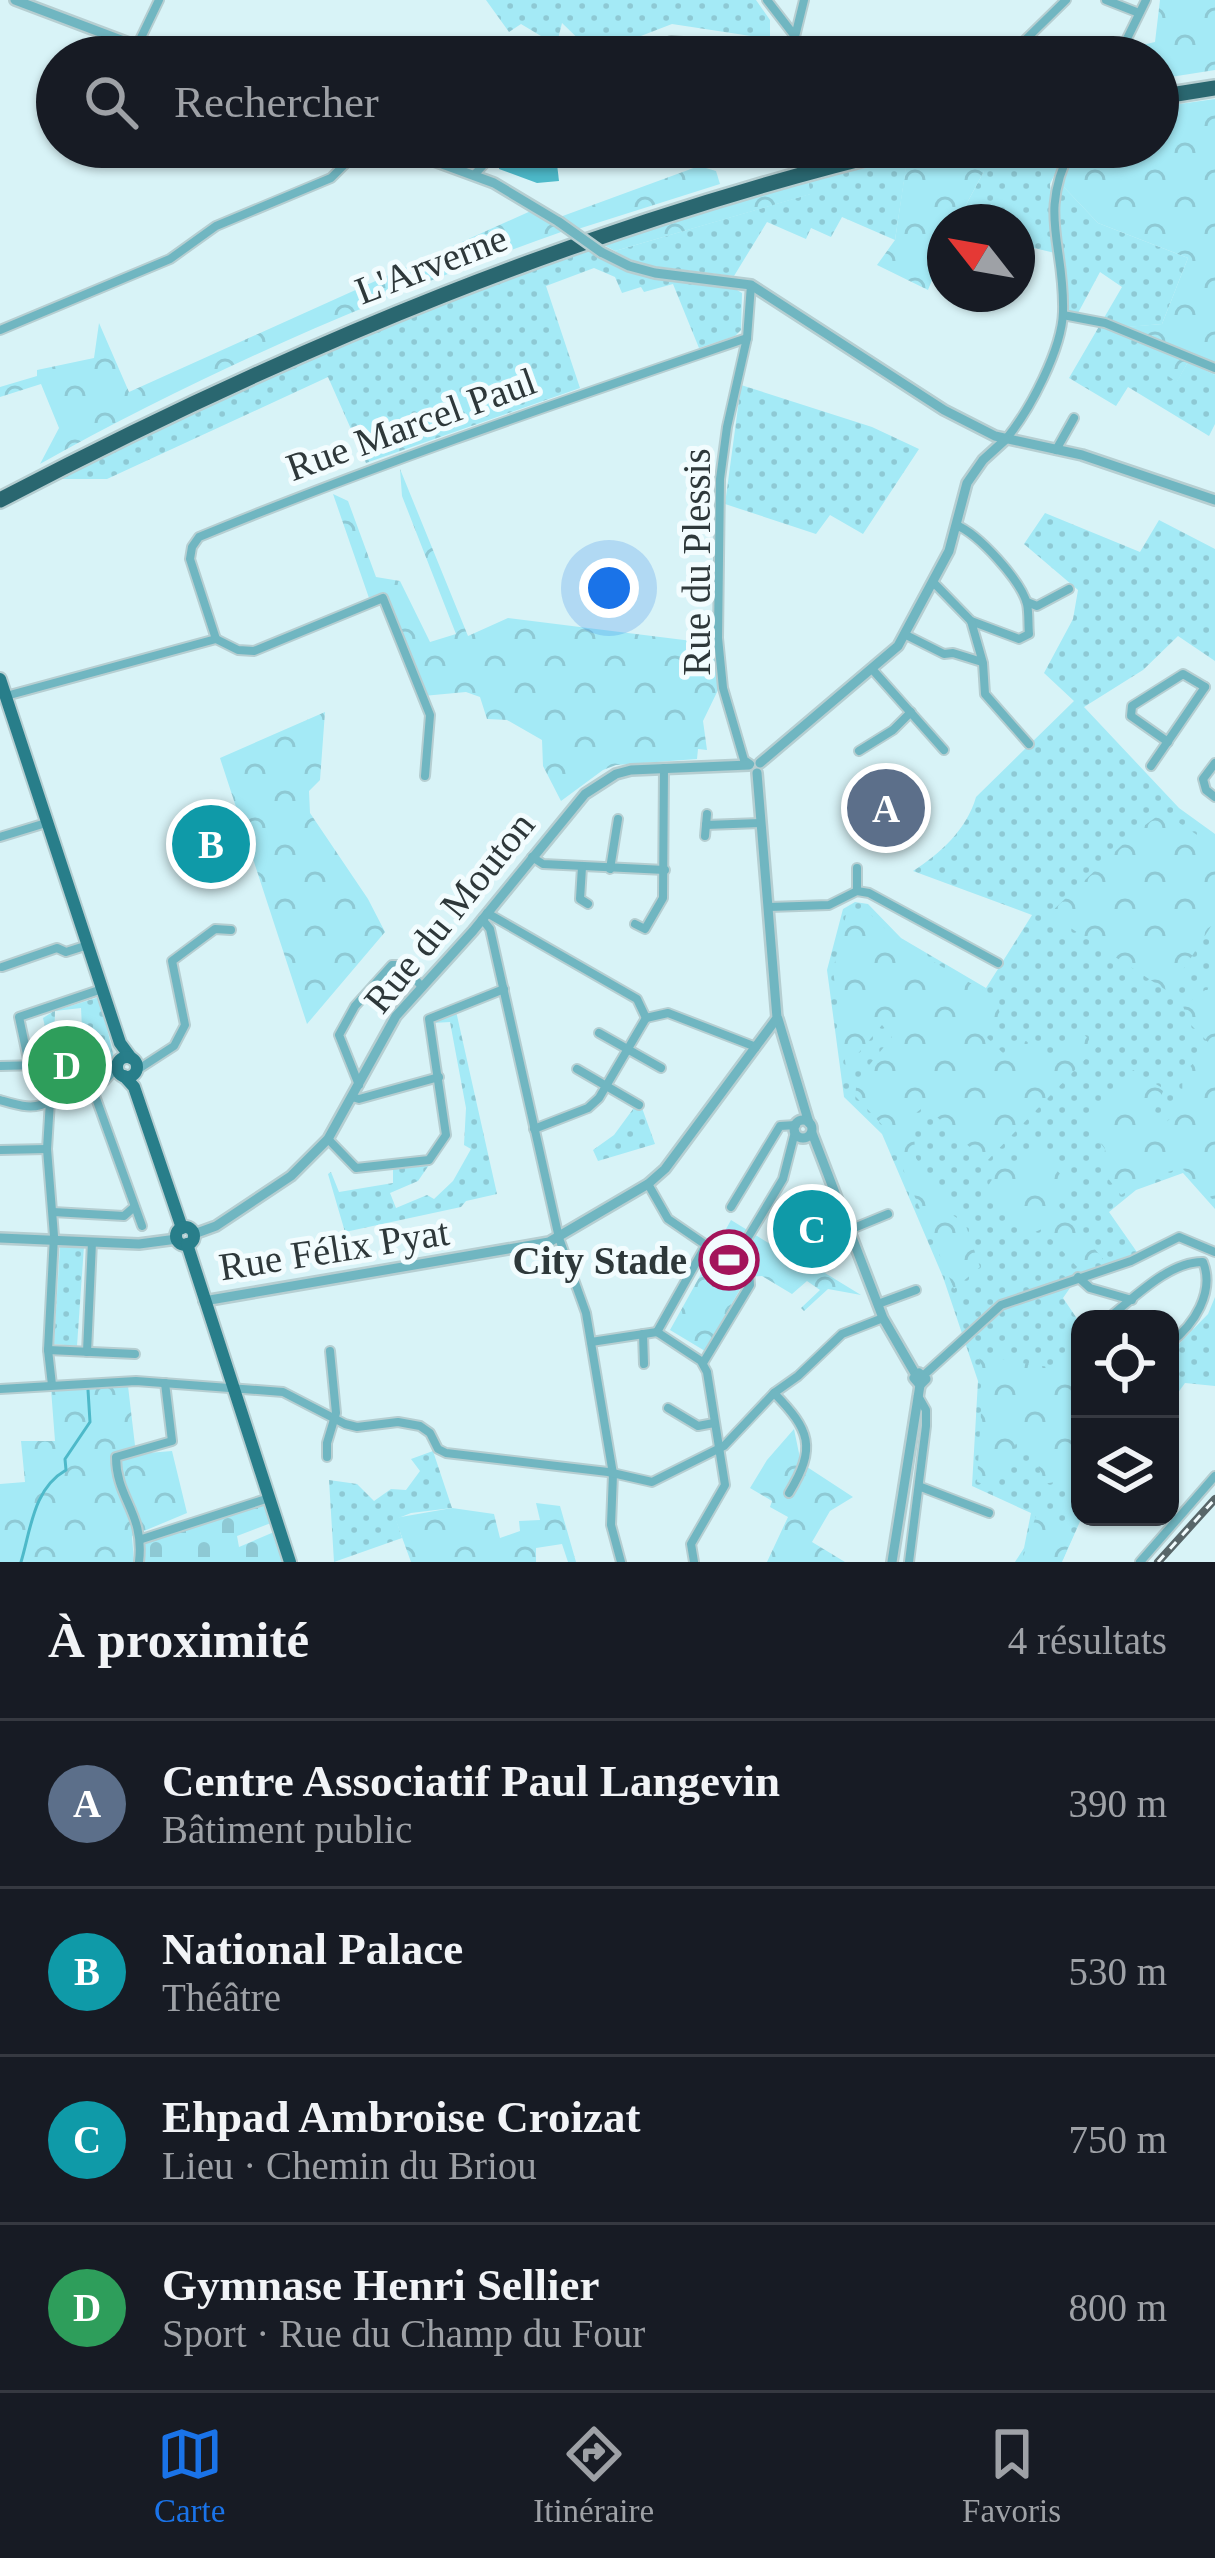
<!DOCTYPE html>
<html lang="fr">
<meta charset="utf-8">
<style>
body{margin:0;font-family:"Times New Roman",serif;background:#20242c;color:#f1f3f6}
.controls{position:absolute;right:36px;bottom:36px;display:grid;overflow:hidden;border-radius:24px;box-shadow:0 3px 9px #0004}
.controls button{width:108px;height:108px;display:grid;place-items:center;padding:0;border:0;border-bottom:3px solid #363941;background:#171b24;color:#f1f3f6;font:60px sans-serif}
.compass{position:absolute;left:927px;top:204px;width:108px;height:108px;border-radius:50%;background:#171b24;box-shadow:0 3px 9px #0004;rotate:301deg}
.you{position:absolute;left:609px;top:588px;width:42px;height:42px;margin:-30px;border:9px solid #fff;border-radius:50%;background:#1a73e8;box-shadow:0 0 0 18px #1a73e833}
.badge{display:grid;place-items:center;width:78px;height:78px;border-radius:50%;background:#1a73e8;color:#fff;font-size:39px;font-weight:700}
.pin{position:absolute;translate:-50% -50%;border:6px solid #fff;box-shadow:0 3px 12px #0006}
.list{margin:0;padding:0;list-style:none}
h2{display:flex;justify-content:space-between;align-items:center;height:156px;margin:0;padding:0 48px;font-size:51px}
h2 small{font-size:39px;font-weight:400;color:#9ea1a6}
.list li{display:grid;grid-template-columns:78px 1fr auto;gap:36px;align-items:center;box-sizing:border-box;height:168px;padding:0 48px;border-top:3px solid #363941}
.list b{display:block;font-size:45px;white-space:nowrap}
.list p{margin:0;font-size:39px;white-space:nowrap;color:#9ea1a6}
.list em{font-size:39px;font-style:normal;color:#9ea1a6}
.icon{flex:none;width:66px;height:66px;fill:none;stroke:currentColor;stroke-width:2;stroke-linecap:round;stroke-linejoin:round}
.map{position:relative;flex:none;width:1215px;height:1562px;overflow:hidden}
.search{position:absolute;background:#171b24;box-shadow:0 3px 9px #0004;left:36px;right:36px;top:36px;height:132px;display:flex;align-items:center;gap:30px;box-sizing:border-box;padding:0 42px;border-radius:66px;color:#9ea1a6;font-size:45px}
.sheet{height:828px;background:#171b24}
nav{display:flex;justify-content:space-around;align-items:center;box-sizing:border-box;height:168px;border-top:3px solid #363941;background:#171b24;font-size:33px;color:#9ea1a6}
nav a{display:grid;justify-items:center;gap:6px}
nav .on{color:#1a73e8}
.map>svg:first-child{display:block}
.grass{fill:url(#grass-dots)}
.forest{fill:url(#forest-crowns)}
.cemetery{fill:url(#cemetery-stones)}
.water{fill:#4db9c9}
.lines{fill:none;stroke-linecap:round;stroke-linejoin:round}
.stream{stroke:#4db9c9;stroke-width:3}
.minor-casing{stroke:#b6ced1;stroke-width:12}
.tertiary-casing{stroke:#b6ced1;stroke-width:14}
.primary-casing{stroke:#b6ced1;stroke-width:16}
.motorway-casing{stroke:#b6ced1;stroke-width:20}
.minor{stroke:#70b6c1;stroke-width:8}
.tertiary{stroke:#70b6c1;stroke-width:9}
.primary{stroke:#287e8a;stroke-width:12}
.motorway{stroke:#2a6770;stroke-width:15}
.rail-casing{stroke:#586669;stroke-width:8}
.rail{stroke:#f2fcfe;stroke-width:3;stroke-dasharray:9;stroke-linecap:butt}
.tertiary-bridge-casing{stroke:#b6ced1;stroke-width:14;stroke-linecap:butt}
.tertiary-bridge{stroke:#70b6c1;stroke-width:9}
.labels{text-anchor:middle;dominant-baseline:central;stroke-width:10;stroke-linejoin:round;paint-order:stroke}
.street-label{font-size:39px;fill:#2e383a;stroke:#f2fcfe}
.poi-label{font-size:39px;font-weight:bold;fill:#2e383a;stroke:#f2fcfe;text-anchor:end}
</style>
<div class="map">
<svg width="1215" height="1562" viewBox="0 0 1215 1562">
<defs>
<pattern id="grass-dots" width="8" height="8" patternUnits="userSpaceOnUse" patternTransform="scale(3)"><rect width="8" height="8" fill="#a4eaf6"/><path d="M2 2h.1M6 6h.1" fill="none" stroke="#8ec9d4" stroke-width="1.8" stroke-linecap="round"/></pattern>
<pattern id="forest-crowns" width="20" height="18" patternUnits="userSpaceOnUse" patternTransform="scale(3)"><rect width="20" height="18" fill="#a4eaf6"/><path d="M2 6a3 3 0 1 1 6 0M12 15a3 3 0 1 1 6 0" fill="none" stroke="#8ec9d4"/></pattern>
<pattern id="cemetery-stones" width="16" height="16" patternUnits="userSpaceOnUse" patternTransform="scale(3)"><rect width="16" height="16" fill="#a4eaf6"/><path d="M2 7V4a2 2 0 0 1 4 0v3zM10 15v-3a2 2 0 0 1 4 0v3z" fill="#8ec9d4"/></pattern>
</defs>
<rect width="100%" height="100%" fill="#d8f3f7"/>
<!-- grass -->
<g class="grass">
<polygon points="486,0 756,0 770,20 770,39 672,24 594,54 562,23 558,39 541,36 521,24 509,32"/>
<polygon points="958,147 1068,147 1050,184 1055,253 1017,244 1017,222 957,222 984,171 906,168 895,240 842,217 831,237 811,228 806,239 767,222 734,276 633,264 615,251 810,194 808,181"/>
<polygon points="1061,184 1098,223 1188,258 1162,324 1128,327 1169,345 1177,381 1188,362 1215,375 1215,424 1209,436 1128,387 1116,406 1069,378 1122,287 1100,272 1078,313 1068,313 1057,204"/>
<path d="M587 247C639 281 670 279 729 285L742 293 741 330 735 336 699 348 673 284 644 292 641 287 622 293 615 277 594 268 546 286 580 388 366 463 328 377 107 479H52C227 392 405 316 587 247Z"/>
<polygon points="741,385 872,427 919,449 863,534 830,515 816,534 725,504"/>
<path d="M1045 513 1140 552 1159 520 1215 549V661L1178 636 1143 670 1084 707 1179 808 1215 834V1209L1183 1173 1136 1190 1109 1212 1139 1255 1079 1275 1063 1298 1080 1323 1082 1517 1062 1562H1015L1024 1548 1031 1513 972 1486 978 1381 943 1277 882 1134 844 1097 827 970 843 909 855 902 868 904 901 938 986 988 1032 915 913 871C940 854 967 829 976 797L1074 701 1044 673 1073 619 1078 590 1024 544Z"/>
<polygon points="96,998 100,998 114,1058 101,1076 84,1074 86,1050 83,1048 81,1008 55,1011 54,1048 50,1048 43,1018 54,1011"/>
<polygon points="456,1011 497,1194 466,1201 461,1207 345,1232 328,1174 331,1172 339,1192 393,1183 393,1168 429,1165 418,1181 390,1193 396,1208 427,1195 434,1199 453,1181 471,1149 464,1145 466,1108 450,1022 433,1023"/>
<polygon points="636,1105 642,1108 655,1144 598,1161 593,1150 614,1135"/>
<polygon points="60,1246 84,1246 77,1346 54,1344"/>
<polygon points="1215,1297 1215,1386 1185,1383 1170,1404 1170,1353 1208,1314"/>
<polygon points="433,1451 452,1508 411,1513 396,1519 402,1538 334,1562 329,1480 357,1484 374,1501 391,1489 406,1490 420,1471 411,1459"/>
</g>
<!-- forest -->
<g class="forest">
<polygon points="1160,0 1215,0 1215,70 1158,79 1158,57 1091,57 1155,42"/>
<path d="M1215 99V375L1188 362 1177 382 1160 371 1168 345 1125 327 1162 324 1188 258 1098 223 1061 184C1077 138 1116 147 1158 147V107Z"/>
<polygon points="976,148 984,171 957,222 945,222 945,248 928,290 877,265 895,240 906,166"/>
<polygon points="699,166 716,171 720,184 578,229 560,217"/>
<polygon points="808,181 811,194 615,251 598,242"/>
<path d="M533 210 564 231C383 295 207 370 40 464L59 428 41 384 0 397V387L37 376V370L94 358 99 323 129 392Z"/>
<polygon points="400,469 468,636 508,618 716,644 719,688 703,721 707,750 698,749 697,759 616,765 603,770 561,801 543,766 542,740 507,720 487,719 480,697 466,692 423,696 384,598 369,598 333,494 348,501 376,577 400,581 430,642 456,634 402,496"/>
<polygon points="325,712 320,780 309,791 310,813 368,899 385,932 307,1024 220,758"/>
<polygon points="1163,812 1215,847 1215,920 1169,992 1049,914 1137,831"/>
<polygon points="866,910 899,942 993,996 1002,1018 985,1036 1004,1054 1026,1041 1048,1057 1078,1029 1097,1047 986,1162 925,1106 912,1116 916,1158 954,1216 965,1223 980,1267 954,1289 886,1129 855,1096 857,1080 892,1037 882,1025 846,1068 833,970 846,915"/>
<path d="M1215 983V1202L1182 1168 1157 1175 1121 1195 1103 1172 1105 1149 1085 1123C1107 1111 1116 1088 1133 1070L1164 1089 1152 1117 1164 1124C1183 1110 1183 1095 1182 1073L1213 1047 1189 1023 1183 1006Z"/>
<polygon points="1038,1151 1069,1183 1058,1205 1103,1259 1079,1269 1042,1229 1035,1232 986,1189 1005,1159 1016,1166"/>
<polygon points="731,1220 804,1265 807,1262 861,1295 828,1289 804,1311 801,1308 820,1290 807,1281 792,1294 762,1276 747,1277 705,1351 670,1330"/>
<polygon points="1080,1344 1080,1478 1043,1484 1033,1443 1018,1439 996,1488 977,1482 983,1378 978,1350 1008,1361 1056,1368"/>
<polygon points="128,1386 136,1454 172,1451 187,1513 132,1536 134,1562 0,1562 0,1484 25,1482 21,1441 55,1441 51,1389"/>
<polygon points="794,1429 801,1463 853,1497 830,1511 812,1542 845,1562 767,1562 788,1517 770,1507 772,1501 750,1488 767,1460"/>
<polygon points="536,1503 560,1506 576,1562 568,1562 562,1544 536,1548 536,1562 411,1562 395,1518 452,1508 494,1514 500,1538 520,1531 519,1521 540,1520"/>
<polygon points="1037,1512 1074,1534 1063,1559 1039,1562 1023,1558"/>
</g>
<!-- cemetery -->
<polygon class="cemetery" points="264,1502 271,1523 237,1536 239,1547 274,1532 284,1562 141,1562 146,1541"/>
<!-- water -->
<polygon class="water" points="511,147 555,147 559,181 537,183 499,169 500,160"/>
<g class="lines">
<!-- stream -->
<path class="stream" d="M21 1562C31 1529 33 1489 66 1470L65 1459 90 1422 88 1390"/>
<!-- minor casing -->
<g class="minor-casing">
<g id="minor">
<polyline points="767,0 794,35"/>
<polyline points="1106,0 1139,13"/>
<polyline points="137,46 159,0"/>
<polyline points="636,57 671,41 790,51 882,44 1020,45 1066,0"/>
<polyline points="790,57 804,0"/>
<polyline points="1118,57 1146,0"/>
<polyline points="474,175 500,147"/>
<polyline points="1063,315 1105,323 1215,368"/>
<polyline points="0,330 170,259 216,226 331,178 350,159"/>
<path d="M1006 439C1030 410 1062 349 1063 312 1065 243 1037 216 1072 147"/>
<polyline points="1056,450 1074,418"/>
<path d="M956 525C979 534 1021 581 1027 604 1029 613 1028 625 1029 634L1019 639 971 621"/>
<polyline points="934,583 971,621 983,663 985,694 1029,744"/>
<polyline points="1027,602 1037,606 1069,589"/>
<polyline points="906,635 944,654 953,653 982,662"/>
<path d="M216 639 190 559 192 547 199 537C379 463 563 401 747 338"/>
<polyline points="872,669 944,750"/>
<polyline points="6,696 216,639 238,650 254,651 383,598 430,715 425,776"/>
<polyline points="1168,742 1131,716 1132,706 1183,674 1205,687"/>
<polyline points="859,751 893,730 911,712"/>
<polyline points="1215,763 1203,779 1206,790 1215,797"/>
<polyline points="750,764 744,760 723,688 718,638 720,479 727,427 747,338 751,285"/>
<polyline points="1151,766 1205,687"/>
<polyline points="706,825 760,823"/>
<polyline points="705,836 707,814"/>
<polyline points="0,837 46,823"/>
<polyline points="532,857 543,864 665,870"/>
<polyline points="582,867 580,899 588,904"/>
<polyline points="610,869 618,819"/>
<polyline points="857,891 857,868"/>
<polyline points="769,907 829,905 857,891 869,893 998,963"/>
<polyline points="487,913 637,999 646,1018 668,1013 756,1047"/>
<polyline points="482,919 490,929 559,1238 586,1313 613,1474 611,1525 621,1562"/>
<polyline points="635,924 645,929 663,898 664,768"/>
<polyline points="2,967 57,948 66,952 88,945"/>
<polyline points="599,1033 661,1068"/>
<polyline points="29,1064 19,1017 102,989"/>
<path d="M0 1066 40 1065 50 1101C34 1111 17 1105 0 1100"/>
<polyline points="577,1069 639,1105"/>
<polyline points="137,1070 174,1046 185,1025 172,961 215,929 231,930"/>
<polyline points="359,1085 339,1035 355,1006 392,965 403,965 422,987"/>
<polyline points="93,1090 142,1226"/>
<polyline points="352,1097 359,1099 439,1077"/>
<polyline points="534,1129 588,1108 599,1098 646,1018"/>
<polyline points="328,1139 356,1168 429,1160 446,1135 429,1019 504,989"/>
<polyline points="0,1150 46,1149"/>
<polyline points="648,1184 668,1219 706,1245 657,1332"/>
<polyline points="731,1207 780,1126 796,1125"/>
<polyline points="53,1212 124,1216 133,1208"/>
<polyline points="849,1230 888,1214"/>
<polyline points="1078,1277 1090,1288 1132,1300"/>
<polyline points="878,1304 916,1290"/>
<path d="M1107 1319C1133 1299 1169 1261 1203 1262 1215 1292 1194 1325 1170 1343"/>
<polyline points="657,1332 701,1361 707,1372 725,1485 691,1544 694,1562"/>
<polyline points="643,1334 644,1364"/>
<polyline points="591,1342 657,1332"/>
<polyline points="48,1350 135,1354"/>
<polyline points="87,1352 92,1242"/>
<polyline points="703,1363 750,1285 747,1239 783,1179 795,1132"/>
<polyline points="924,1375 1001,1305 1131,1261 1179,1237 1215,1252"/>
<path d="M52 1385 48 1350 54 1236 47 1149 50 1101C84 1096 99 1094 119 1063"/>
<polyline points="0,1389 136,1381 283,1392 345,1424 357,1427 398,1422 420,1426 430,1433 438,1449 446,1453 608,1472 652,1482 724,1446 774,1393 798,1376 842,1334 883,1318"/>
<path d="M774 1393C810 1430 817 1447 789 1493"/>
<polyline points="668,1408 698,1426 714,1423"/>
<polyline points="327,1457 327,1443 336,1413 330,1351"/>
<polyline points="921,1487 989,1513"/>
<polyline points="142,1539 269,1498"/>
<path d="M139 1562C145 1513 116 1499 116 1457L172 1441 165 1383"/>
<polyline points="909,1562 926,1426 926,1410 918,1396"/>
<polyline points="1140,1562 1215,1476"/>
</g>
</g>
<!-- tertiary casing -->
<g class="tertiary-casing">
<g id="tertiary">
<polyline points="15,0 166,57"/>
<path d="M338 147C341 158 350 162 360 157L366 147"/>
<polyline points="396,147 494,183 559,222"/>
<polyline points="364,153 378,147 399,148"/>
<polyline points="601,252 629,266 655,273 751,285 944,410 995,436 1082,455 1215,500"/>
<polyline points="760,763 898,646 949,551 967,483 983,460 1005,440"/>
<polyline points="778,1019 809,1123"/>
<circle cx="803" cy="1129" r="9"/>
<polyline points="812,1133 883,1318 916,1375"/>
<polyline points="194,1234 216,1226 291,1176 328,1139 396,1016 473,931 585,794 616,774 631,770 749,765"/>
<polyline points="0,1238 139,1244 177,1239"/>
<polyline points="204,1301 549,1242 648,1184 665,1169 777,1018 757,773"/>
<polygon points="919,1373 926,1379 920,1385 914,1378"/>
<polyline points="892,1562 920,1385"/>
</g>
</g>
<!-- primary casing -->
<g class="primary-casing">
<g id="primary">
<polyline points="0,679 120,1043 131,1058"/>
<circle cx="127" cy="1067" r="10"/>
<polyline points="124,1076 134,1087 182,1228"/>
<circle cx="185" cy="1236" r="9"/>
<polyline points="187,1244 290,1562"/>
</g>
</g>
<!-- motorway casing -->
<g class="motorway-casing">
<g id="motorway">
<polyline points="1158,97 1215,88"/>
<path d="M0 500C290 348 590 223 909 147"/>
</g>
</g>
<!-- minor -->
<use href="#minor" class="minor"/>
<!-- tertiary -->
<use href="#tertiary" class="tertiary"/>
<!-- primary -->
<use href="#primary" class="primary"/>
<!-- motorway -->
<use href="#motorway" class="motorway"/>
<!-- rail casing -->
<g class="rail-casing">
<polyline id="rail" points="1158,1562 1215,1499"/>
</g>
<!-- rail -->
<use href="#rail" class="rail"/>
<!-- tertiary-bridge casing -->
<g class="tertiary-bridge-casing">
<polyline id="tertiary-bridge" points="559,222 601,252"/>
</g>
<!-- tertiary-bridge -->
<use href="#tertiary-bridge" class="tertiary-bridge"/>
</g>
<!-- icons -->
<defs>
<g id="stadium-ring" transform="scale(3)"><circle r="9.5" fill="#f2fcfe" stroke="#a3145a" stroke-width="1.5"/><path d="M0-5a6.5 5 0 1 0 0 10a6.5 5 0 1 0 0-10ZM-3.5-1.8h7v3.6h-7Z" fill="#a3145a"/></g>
</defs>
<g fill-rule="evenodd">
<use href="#stadium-ring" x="729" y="1260"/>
</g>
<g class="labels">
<!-- street labels -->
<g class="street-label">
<text transform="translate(431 264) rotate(-21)">L'Arverne</text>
<text transform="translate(411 424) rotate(-20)">Rue Marcel Paul</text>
<text transform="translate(696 562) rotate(-90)">Rue du Plessis</text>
<text transform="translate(449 912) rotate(-51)">Rue du Mouton</text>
<text transform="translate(334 1249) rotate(-9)">Rue Félix Pyat</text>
</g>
<!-- poi labels -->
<g class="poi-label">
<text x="687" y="1260">City Stade</text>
</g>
</g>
</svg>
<div class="controls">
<button><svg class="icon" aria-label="locate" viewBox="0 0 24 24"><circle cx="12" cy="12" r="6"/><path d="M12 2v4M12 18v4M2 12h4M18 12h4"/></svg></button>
<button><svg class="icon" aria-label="layers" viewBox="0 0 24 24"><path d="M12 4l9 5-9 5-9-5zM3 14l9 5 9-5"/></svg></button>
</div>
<svg class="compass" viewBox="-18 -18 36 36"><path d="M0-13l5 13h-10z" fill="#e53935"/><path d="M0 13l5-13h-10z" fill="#9ea1a6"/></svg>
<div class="you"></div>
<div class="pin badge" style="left:886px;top:808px;background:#5c6f8a">A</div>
<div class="pin badge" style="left:211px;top:844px;background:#0f9aa8">B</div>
<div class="pin badge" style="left:812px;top:1229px;background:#0f9aa8">C</div>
<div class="pin badge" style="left:67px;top:1065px;background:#2e9e5b">D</div>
<div class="search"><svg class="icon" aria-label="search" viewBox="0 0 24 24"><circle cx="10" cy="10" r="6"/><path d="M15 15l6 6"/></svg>Rechercher</div>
</div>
<section class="sheet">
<h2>À proximité<small>4 résultats</small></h2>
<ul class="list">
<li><span class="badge" style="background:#5c6f8a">A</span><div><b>Centre Associatif Paul Langevin</b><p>Bâtiment public</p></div><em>390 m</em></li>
<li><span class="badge" style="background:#0f9aa8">B</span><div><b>National Palace</b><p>Théâtre</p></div><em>530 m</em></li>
<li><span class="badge" style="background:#0f9aa8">C</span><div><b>Ehpad Ambroise Croizat</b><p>Lieu · Chemin du Briou</p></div><em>750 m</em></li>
<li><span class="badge" style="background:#2e9e5b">D</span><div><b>Gymnase Henri Sellier</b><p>Sport · Rue du Champ du Four</p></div><em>800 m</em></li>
</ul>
</section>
<nav>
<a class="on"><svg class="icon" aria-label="map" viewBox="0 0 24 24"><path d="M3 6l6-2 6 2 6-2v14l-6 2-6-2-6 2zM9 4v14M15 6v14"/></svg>Carte</a>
<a><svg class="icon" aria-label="directions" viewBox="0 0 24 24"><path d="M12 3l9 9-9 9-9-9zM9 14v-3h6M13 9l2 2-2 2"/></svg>Itinéraire</a>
<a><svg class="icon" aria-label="saved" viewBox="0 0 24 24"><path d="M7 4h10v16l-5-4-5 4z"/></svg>Favoris</a>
</nav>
